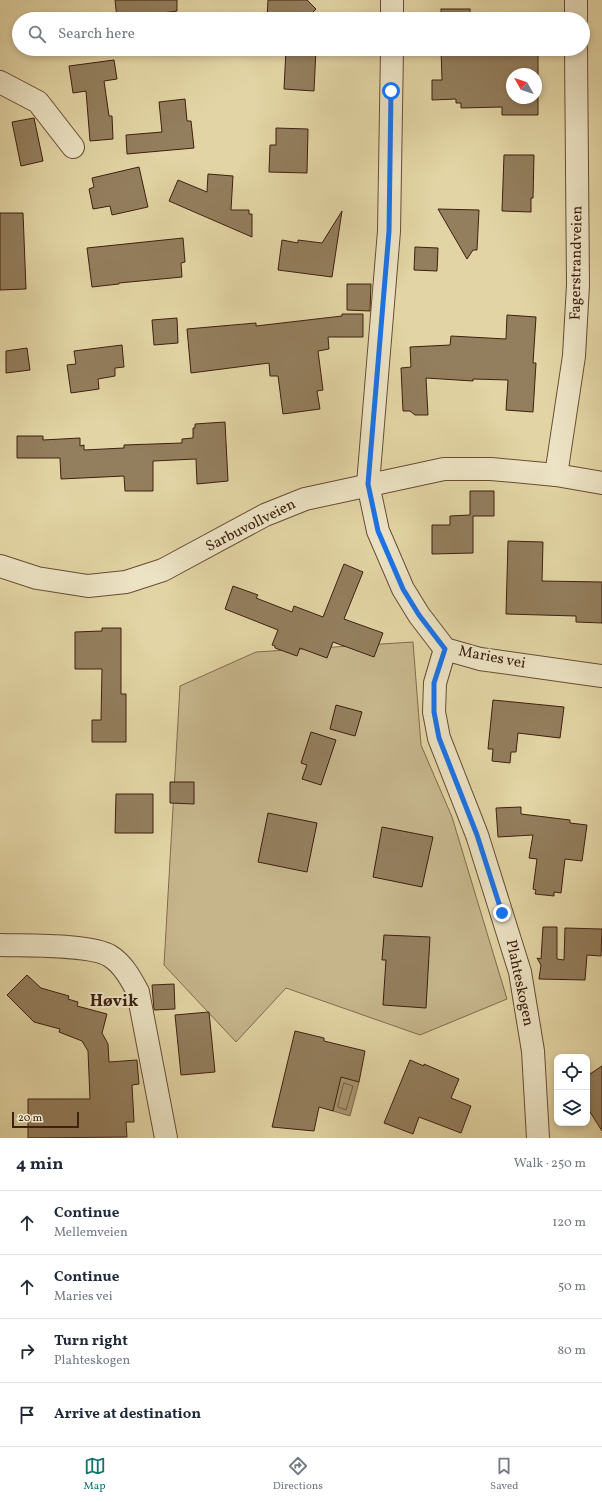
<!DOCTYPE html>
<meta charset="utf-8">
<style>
body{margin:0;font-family:Vollkorn,serif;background:#f2f2f3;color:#1f2937}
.controls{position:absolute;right:12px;bottom:12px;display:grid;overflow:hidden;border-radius:8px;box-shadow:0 2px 6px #0003}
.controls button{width:36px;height:36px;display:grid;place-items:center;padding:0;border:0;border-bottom:1px solid #e0e1e3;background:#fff;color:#1f2937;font:20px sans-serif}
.compass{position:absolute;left:506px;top:68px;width:36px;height:36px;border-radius:50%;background:#fff;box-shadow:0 2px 6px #0003;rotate:310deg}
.scale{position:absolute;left:12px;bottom:10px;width:67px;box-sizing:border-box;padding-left:4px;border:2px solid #3e2010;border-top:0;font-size:11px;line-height:14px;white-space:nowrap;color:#3e2010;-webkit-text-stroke:3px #ece3c4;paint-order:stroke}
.stop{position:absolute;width:12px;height:12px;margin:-9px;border:3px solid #1a73e8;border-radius:50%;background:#fff}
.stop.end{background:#1a73e8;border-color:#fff;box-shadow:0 1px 4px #0008}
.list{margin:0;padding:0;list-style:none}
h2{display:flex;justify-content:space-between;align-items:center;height:52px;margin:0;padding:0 16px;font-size:17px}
h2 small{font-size:13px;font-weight:400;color:#747a83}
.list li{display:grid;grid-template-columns:26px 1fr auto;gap:12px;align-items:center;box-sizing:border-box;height:64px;padding:0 16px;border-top:1px solid #e0e1e3}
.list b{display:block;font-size:15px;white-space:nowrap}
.list p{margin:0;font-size:13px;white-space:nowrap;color:#747a83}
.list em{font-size:13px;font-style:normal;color:#747a83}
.icon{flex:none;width:22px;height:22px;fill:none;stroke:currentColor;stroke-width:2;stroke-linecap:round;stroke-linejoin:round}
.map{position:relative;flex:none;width:602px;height:1138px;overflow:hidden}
.search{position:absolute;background:#fff;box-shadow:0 2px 6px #0003;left:12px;right:12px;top:12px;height:44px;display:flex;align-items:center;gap:10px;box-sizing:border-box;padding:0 14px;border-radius:22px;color:#747a83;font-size:15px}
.sheet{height:308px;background:#fff}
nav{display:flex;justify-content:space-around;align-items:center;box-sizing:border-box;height:56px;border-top:1px solid #e0e1e3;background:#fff;font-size:11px;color:#747a83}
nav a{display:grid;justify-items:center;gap:2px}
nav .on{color:#0f766e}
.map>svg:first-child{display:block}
.green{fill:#c6b58b;stroke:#826a4e}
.water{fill:#aa9772;stroke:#7f674b}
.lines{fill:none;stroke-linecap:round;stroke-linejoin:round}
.shore{stroke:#745c41;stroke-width:1}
.building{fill:#937e5d;stroke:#3e2010;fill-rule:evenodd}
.minor-casing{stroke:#674d35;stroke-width:24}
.minor{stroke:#ece3c4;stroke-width:22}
.route{stroke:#1a73e8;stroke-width:5}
.labels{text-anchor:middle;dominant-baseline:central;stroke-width:4;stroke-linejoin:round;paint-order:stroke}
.street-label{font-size:15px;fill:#3e2010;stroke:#ece3c4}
.quarter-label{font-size:17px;font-weight:bold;fill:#3e2010;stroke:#ece3c4}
</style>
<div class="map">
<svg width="602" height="1138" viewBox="0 0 602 1138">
<rect width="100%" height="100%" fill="#e2d4a4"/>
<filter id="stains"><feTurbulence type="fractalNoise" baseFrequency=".005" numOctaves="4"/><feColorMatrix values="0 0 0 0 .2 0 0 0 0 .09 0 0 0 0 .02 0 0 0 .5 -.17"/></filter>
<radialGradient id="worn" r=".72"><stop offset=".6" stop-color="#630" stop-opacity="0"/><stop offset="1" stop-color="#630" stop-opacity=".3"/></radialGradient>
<!-- green -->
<polygon class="green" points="413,642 421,745 452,817 507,999 420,1035 286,988 236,1042 164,965 180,686 256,652"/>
<!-- water -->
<polygon class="water" points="341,1077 359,1082 350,1116 333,1111"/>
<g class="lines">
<!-- shore -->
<polygon class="shore" points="344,1083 353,1086 346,1110 338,1107"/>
</g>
<!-- building -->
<g class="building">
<polygon points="115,0 177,0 177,11 117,19"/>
<polygon points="268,0 307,0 316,9 311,14 311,19 267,19"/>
<rect x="441" y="9" width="29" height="10"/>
<polygon points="286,49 316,49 314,91 284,89"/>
<path d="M441 49 538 51V115H502V107L461 108V103H456V99L432 100V80H442ZM512 74H536V98H512Z"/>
<polygon points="114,60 117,79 104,81 109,116 112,116 113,139 90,141 86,91 73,93 69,66"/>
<polygon points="185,99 187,121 191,121 194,148 127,154 126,135 162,132 159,102"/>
<polygon points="34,118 43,161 21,166 12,122"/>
<polygon points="276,128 308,129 307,173 269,172 270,145 276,145"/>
<polygon points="504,155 534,155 533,198 531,198 531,212 502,211"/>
<polygon points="139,167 148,207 112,215 110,206 93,209 89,189 94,187 92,178"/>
<polygon points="208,174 233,176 231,210 249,210 249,214 252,214 252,237 169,201 178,180 207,192"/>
<polygon points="438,209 479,210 477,250 473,250 467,259"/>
<polygon points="342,211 332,277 278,270 282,240 298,243 298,240 322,243"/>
<polygon points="0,213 23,213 26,289 0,290"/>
<polygon points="183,238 185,262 181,263 182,277 119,283 119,284 92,287 87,248"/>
<polygon points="415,247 438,248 437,271 414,270"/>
<polygon points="347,284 371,284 370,311 347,310"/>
<polygon points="342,314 363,314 363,337 328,337 329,349 318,351 323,390 317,391 320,409 283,414 278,376 270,376 269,363 191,373 187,329 256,323 256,326 342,316"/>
<polygon points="507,315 536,317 533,363 536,363 533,412 506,410 508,380 473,379 473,381 426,378 428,415 415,415 410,411 403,411 401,368 411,367 410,347 450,345 451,336 506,339"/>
<polygon points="177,318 178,343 154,345 152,320"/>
<polygon points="122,345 124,367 115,368 115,376 98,379 99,389 71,393 67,365 76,364 74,351"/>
<polygon points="27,348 30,370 6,373 6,351"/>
<polygon points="225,422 228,481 197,484 196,459 153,461 153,491 125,491 124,476 61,479 60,458 17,458 17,436 43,436 43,440 80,438 80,446 84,445 84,450 124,448 124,445 182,443 182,439 193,438 193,428 195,428 195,424"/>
<polygon points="470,491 494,491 494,516 473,516 473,553 432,554 432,525 450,525 450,516 470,515"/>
<polygon points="508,541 543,542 542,581 602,582 602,623 576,622 576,616 506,614"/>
<polygon points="344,564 363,572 344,619 383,633 374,657 333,642 327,658 300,648 297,656 275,648 275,646 272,645 278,630 225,609 233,586 258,595 256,598 292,612 294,606 323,617"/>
<polygon points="102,628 121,628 121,694 126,694 126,742 92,742 92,720 101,720 102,669 75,669 75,632 102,631"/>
<polygon points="493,700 564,707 560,738 518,733 516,752 511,752 510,763 492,761 493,749 488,749"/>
<polygon points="336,705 362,712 355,736 330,729"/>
<polygon points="311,732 336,740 321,785 302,779 307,765 301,763"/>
<polygon points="170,782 194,782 194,804 170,803"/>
<polygon points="116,794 153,794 153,833 115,833"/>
<polygon points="521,807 521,814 570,820 570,823 587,825 582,861 565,859 561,893 554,892 554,896 535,894 536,890 533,889 537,859 529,858 533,835 498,837 496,808"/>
<polygon points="268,813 317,823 307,872 258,862"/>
<polygon points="382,827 433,837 422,887 373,877"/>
<polygon points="543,927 557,927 557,959 564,960 565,928 602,929 601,956 587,955 585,980 539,979 541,965 537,958 541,959"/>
<polygon points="384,935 430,937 426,1008 383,1005 386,960 382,960"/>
<polygon points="27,975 41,988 69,996 68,999 78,1002 77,1006 107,1014 102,1033 108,1044 109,1062 137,1060 139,1084 132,1085 134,1122 126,1122 127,1137 28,1138 28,1099 90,1099 88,1051 82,1041 59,1032 60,1029 34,1022 7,995"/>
<polygon points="174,984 175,1009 154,1010 152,985"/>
<polygon points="209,1012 215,1072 181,1075 175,1015"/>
<polygon points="295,1031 324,1038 324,1041 365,1051 359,1082 341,1077 333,1111 319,1107 314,1131 272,1127"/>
<polygon points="410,1060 424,1066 424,1064 459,1079 451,1098 471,1106 461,1133 419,1117 413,1134 384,1123"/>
<polygon points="602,1066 602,1131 587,1107 587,1076"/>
</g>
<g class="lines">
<!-- minor casing -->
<g class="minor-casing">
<g id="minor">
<polyline points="576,0 576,19"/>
<polyline points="392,19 392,0"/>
<polyline points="392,49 389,231 368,484 378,531 403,589 419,615 445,649 480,659 602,676"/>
<polyline points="0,82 38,102 73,147"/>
<polyline points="556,475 574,356 578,285 576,49"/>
<polyline points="0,566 37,578 88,586 126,582 163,570 265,515 305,499 444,469 491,469 556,475 602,483"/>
<polyline points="445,649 435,683 434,712 439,738 477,835 520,972 533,1051 538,1138"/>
<path d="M0 945C25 946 91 944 110 956 123 964 131 979 138 992L166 1138"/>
</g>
</g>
<!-- minor -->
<use href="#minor" class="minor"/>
</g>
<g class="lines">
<!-- route -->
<polyline class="route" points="391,91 389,231 368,484 378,531 403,589 419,615 445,649 434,683 434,712 439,738 477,835 502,913"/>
</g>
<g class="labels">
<!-- street labels -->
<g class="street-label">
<text transform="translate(577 263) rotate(-89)">Fagerstrandveien</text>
<text transform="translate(251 526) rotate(-27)">Sarbuvollveien</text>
<text transform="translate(492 658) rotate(11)">Maries vei</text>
<text transform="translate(519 983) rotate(78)">Plahteskogen</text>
</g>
<!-- quarter labels -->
<g class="quarter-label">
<text x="114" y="1001">Høvik</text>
</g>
</g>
<rect width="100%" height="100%" filter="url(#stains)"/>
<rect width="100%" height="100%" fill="url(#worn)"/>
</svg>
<div class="controls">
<button><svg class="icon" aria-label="locate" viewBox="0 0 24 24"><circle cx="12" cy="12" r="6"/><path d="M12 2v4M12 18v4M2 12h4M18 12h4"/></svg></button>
<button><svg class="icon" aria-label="layers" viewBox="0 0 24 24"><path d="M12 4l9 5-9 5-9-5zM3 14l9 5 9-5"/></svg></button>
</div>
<svg class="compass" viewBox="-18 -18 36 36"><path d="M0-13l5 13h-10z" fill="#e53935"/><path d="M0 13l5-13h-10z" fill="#747a83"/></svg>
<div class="scale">20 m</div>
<div class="stop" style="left:391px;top:91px"></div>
<div class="stop end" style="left:502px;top:913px"></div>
<div class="search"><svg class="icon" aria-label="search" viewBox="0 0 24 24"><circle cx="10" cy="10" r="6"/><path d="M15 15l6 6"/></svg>Search here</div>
</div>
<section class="sheet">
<h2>4 min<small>Walk · 250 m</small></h2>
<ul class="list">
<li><svg class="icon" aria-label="ahead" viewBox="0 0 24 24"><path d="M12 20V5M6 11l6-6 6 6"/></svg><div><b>Continue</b><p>Mellemveien</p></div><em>120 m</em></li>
<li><svg class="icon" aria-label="ahead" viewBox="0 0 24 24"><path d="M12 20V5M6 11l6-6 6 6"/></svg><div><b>Continue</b><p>Maries vei</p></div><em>50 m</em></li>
<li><svg class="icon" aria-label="right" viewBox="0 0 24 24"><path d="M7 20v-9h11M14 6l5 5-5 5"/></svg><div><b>Turn right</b><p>Plahteskogen</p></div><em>80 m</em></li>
<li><svg class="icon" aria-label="arrive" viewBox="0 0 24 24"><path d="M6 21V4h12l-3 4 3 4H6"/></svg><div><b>Arrive at destination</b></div></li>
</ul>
</section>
<nav>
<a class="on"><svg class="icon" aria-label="map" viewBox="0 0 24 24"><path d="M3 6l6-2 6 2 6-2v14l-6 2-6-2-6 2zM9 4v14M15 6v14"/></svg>Map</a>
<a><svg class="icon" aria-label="directions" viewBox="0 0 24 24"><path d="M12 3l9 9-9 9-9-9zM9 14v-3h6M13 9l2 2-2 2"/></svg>Directions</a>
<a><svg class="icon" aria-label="saved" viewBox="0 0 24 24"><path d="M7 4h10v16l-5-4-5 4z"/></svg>Saved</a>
</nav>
